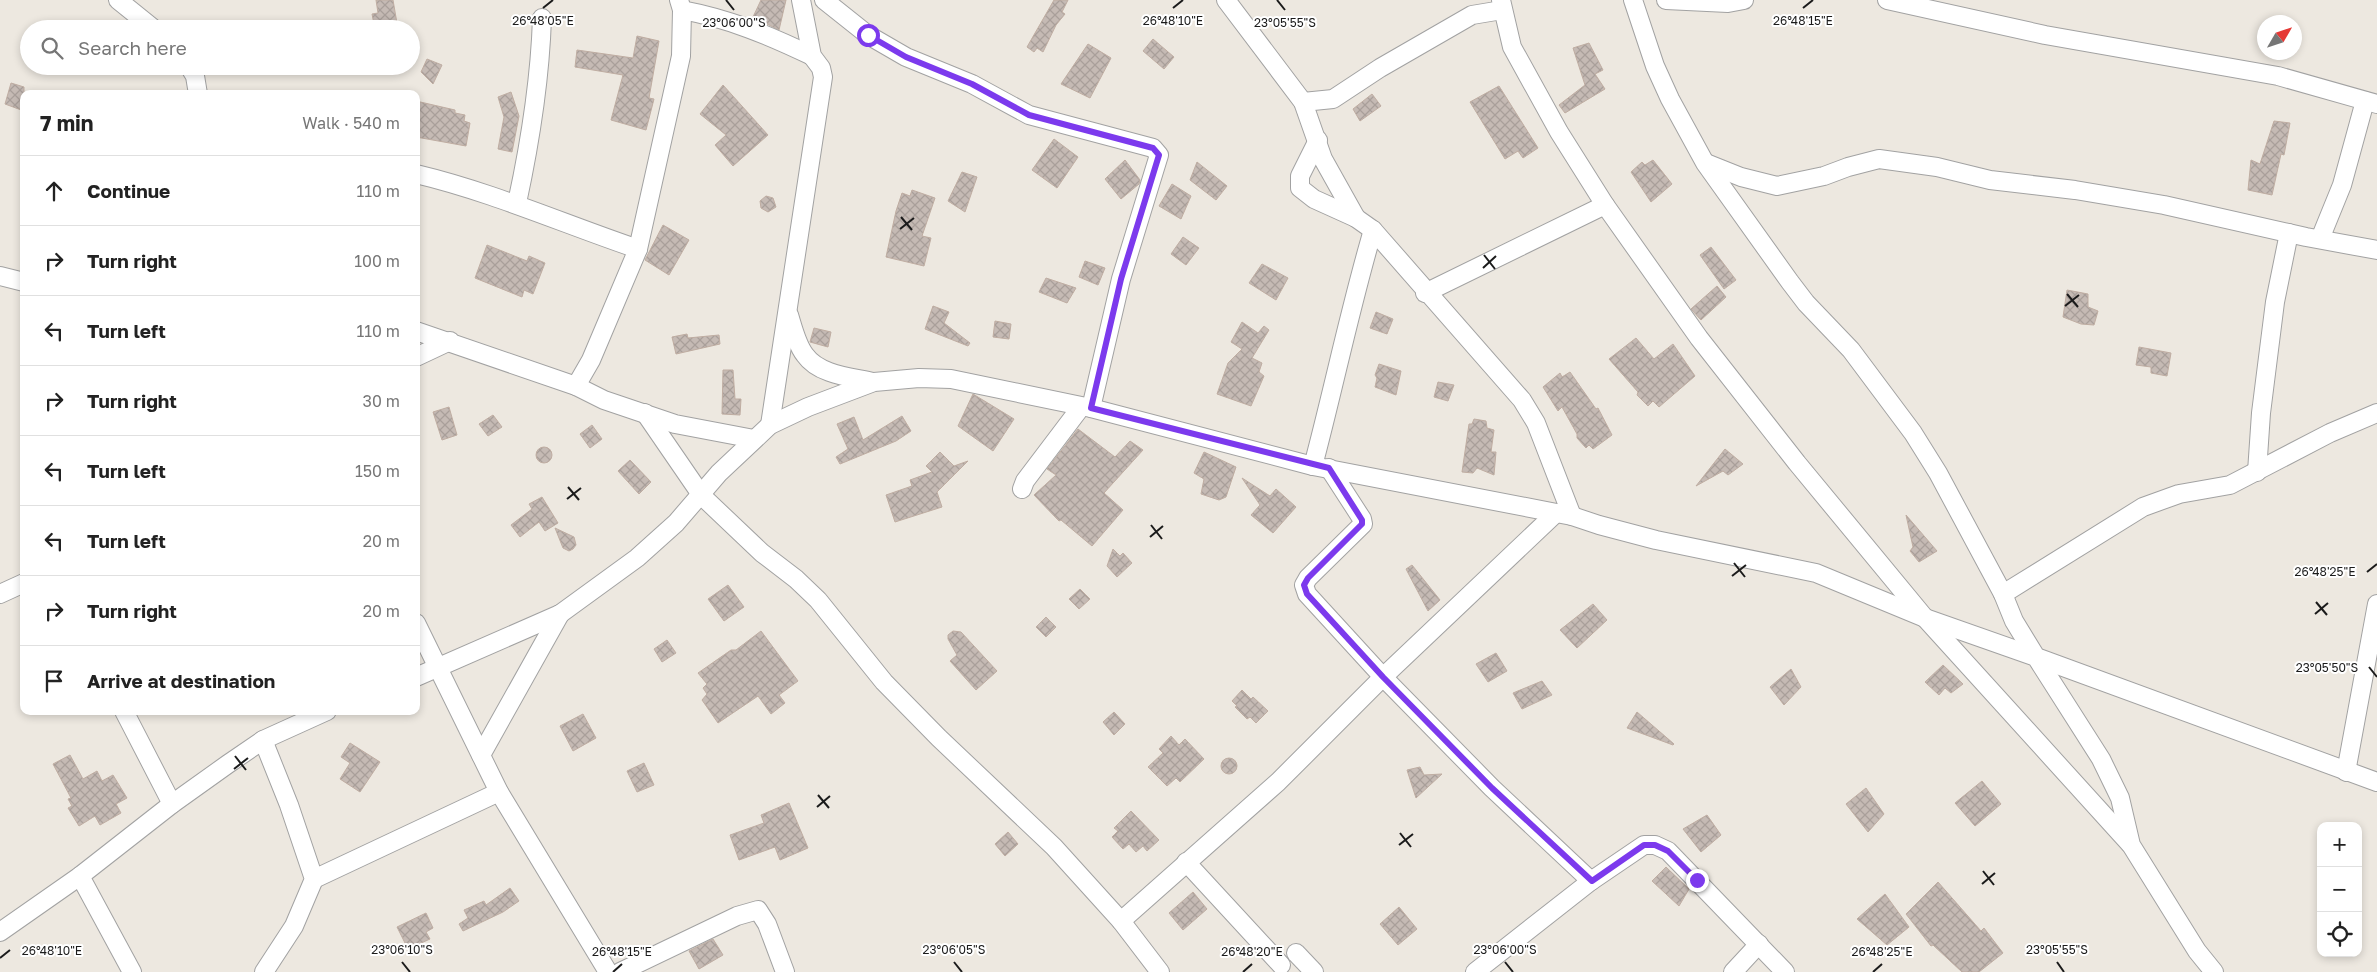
<!DOCTYPE html>
<meta charset="utf-8">
<style>
body{margin:0;font-family:"Golos Text",sans-serif;background:#f6f6f6;color:#222}
.controls{position:absolute;right:15px;bottom:15px;display:grid;overflow:hidden;border-radius:10px;box-shadow:0 2px 8px #0003}
.controls button{width:45px;height:45px;display:grid;place-items:center;padding:0;border:0;border-bottom:1px solid #e0e0e0;background:#fff;color:#222;font:25px sans-serif}
.compass{position:absolute;left:2257px;top:15px;width:45px;height:45px;border-radius:50%;background:#fff;box-shadow:0 2px 8px #0003;rotate:51deg}
.stop{position:absolute;width:15px;height:15px;margin:-11px;border:4px solid #7c3aed;border-radius:50%;background:#fff}
.stop.end{background:#7c3aed;border-color:#fff;box-shadow:0 1px 5px #0008}
.list{margin:0;padding:0;list-style:none}
h2{display:flex;justify-content:space-between;align-items:center;height:65px;margin:0;padding:0 20px;font-size:21px}
h2 small{font-size:16px;font-weight:400;color:#767676}
.list li{display:grid;grid-template-columns:32px 1fr auto;gap:15px;align-items:center;box-sizing:border-box;height:70px;padding:0 20px;border-top:1px solid #e0e0e0}
.list b{display:block;font-size:19px;white-space:nowrap}
.list em{font-size:16px;font-style:normal;color:#767676}
.icon{flex:none;width:28px;height:28px;fill:none;stroke:currentColor;stroke-width:2;stroke-linecap:round;stroke-linejoin:round}
.map{position:relative;flex:none;width:2377px;height:972px;overflow:hidden}
.search{position:absolute;background:#fff;box-shadow:0 2px 8px #0003;left:20px;top:20px;width:400px;height:55px;display:flex;align-items:center;gap:12px;box-sizing:border-box;padding:0 18px;border-radius:28px;color:#767676;font-size:19px}
.panel{position:absolute;background:#fff;box-shadow:0 2px 8px #0003;left:20px;top:90px;width:400px;height:625px;border-radius:10px}
.map>svg:first-child{display:block}
.building{fill:url(#building-cross-hatch);stroke:#bfada2}
.lines{fill:none;stroke-linecap:round;stroke-linejoin:round}
.minor-casing{stroke:#a2a2a2;stroke-width:20}
.minor{stroke:#fff;stroke-width:18}
.route{stroke:#7c3aed;stroke-width:6}
.ticks{fill:none;stroke:#1b1b1b;stroke-width:2}
.ticks-label{font-size:12px;text-anchor:middle;fill:#1b1b1b;stroke:#fff;stroke-width:4;stroke-linejoin:round;paint-order:stroke}
</style>
<div class="map">
<svg width="2377" height="972" viewBox="0 0 2377 972">
<defs>
<pattern id="building-cross-hatch" width="8" height="8" patternUnits="userSpaceOnUse" patternTransform="scale(1.25)"><rect width="8" height="8" fill="#c5bab4"/><path d="M0 0l8 8M0 8l8-8" fill="none" stroke="#a99f9a"/></pattern>
</defs>
<rect width="100%" height="100%" fill="#ede8e0"/>
<!-- building -->
<g class="building">
<polygon points="376,0 393,0 398,29 375,29 372,14 378,13"/>
<polygon points="761,0 786,0 779,30 753,17"/>
<polygon points="1054,0 1068,0 1062,12 1065,14 1056,25 1043,52 1037,48 1034,52 1027,47"/>
<polygon points="637,36 659,41 649,98 654,99 646,130 611,120 623,75 575,67 577,50 633,58"/>
<polygon points="1153,39 1174,57 1164,69 1143,51"/>
<polygon points="1589,43 1603,70 1595,74 1605,89 1565,113 1559,105 1585,85 1573,48"/>
<polygon points="1088,44 1111,58 1090,98 1061,84"/>
<polygon points="427,59 442,65 433,84 421,72"/>
<polygon points="11,83 24,87 24,111 5,104"/>
<polygon points="723,85 768,135 733,166 715,145 726,135 700,114"/>
<polygon points="1499,86 1538,148 1523,158 1518,151 1505,159 1470,102"/>
<polygon points="511,92 519,116 512,152 498,149 504,117 498,97"/>
<polygon points="1372,94 1381,106 1360,121 1353,109"/>
<polygon points="416,101 455,110 455,113 465,115 464,121 470,123 466,146 416,137"/>
<polygon points="2274,121 2290,123 2284,155 2281,154 2272,195 2248,190 2251,160 2260,164"/>
<polygon points="1054,139 1078,157 1057,188 1032,170"/>
<polygon points="1125,160 1140,180 1139,184 1121,199 1105,179"/>
<polygon points="1653,160 1672,184 1651,202 1631,172 1642,162 1645,165"/>
<polygon points="1197,162 1227,186 1216,200 1190,180"/>
<polygon points="962,172 977,177 965,212 948,201"/>
<polygon points="1172,184 1191,196 1181,219 1159,206"/>
<polygon points="912,190 935,198 922,236 931,238 924,266 886,257 896,211 902,193 910,196"/>
<polygon points="766,196 773,198 776,207 768,212 761,208 760,201"/>
<polygon points="663,225 689,240 669,275 645,260"/>
<polygon points="1183,237 1199,248 1186,265 1171,254"/>
<polygon points="487,245 527,261 529,256 545,263 533,294 524,290 522,297 475,278"/>
<polygon points="1711,247 1736,280 1724,289 1700,255"/>
<polygon points="1085,261 1105,268 1098,285 1079,277"/>
<polygon points="1262,264 1288,278 1276,300 1249,283"/>
<polygon points="1046,278 1076,288 1067,303 1039,292"/>
<polygon points="1717,286 1726,297 1701,320 1691,309"/>
<polygon points="2067,290 2088,294 2088,307 2098,311 2094,325 2081,324 2063,317"/>
<polygon points="933,306 949,312 944,323 970,343 968,346 925,329"/>
<polygon points="1376,312 1393,319 1387,334 1370,328"/>
<polygon points="995,321 1011,324 1009,339 993,337"/>
<polygon points="1242,322 1258,333 1264,326 1269,330 1252,358 1262,363 1259,372 1264,376 1251,406 1217,394 1228,363 1242,349 1231,342"/>
<polygon points="814,328 831,332 828,347 810,342"/>
<polygon points="687,334 688,338 719,335 720,344 676,354 672,337"/>
<polygon points="1636,338 1654,359 1673,344 1695,376 1659,407 1653,401 1648,406 1637,395 1638,392 1609,359"/>
<polygon points="2139,347 2171,353 2167,376 2151,373 2151,367 2136,365"/>
<polygon points="1379,364 1401,371 1396,395 1375,387 1377,378 1375,375"/>
<polygon points="723,370 733,370 735,399 741,399 740,415 722,414"/>
<polygon points="1570,372 1596,409 1598,408 1612,435 1593,449 1589,445 1586,448 1577,438 1577,434 1562,407 1558,411 1543,387 1560,373 1562,377"/>
<polygon points="1438,382 1454,385 1448,401 1434,397"/>
<polygon points="973,394 1014,419 993,451 958,426"/>
<polygon points="449,407 457,435 442,440 433,412"/>
<polygon points="493,415 502,427 488,436 479,424"/>
<polygon points="902,416 911,431 896,441 840,464 836,457 848,449 837,424 854,417 863,440"/>
<polygon points="1474,419 1486,421 1487,428 1494,430 1491,452 1496,452 1494,475 1477,468 1473,473 1462,472 1469,424 1472,424"/>
<polygon points="592,425 602,439 590,448 580,434"/>
<polygon points="1078,429 1115,457 1130,441 1143,450 1104,493 1123,510 1092,546 1061,520 1059,521 1034,495 1056,475 1047,469"/>
<circle cx="544" cy="455" r="8"/>
<polygon points="1725,449 1743,464 1728,475 1723,471 1696,486"/>
<polygon points="940,452 954,466 968,461 937,492 942,507 895,522 886,495 912,486 910,480 932,472 926,466"/>
<polygon points="1204,452 1236,467 1226,497 1219,500 1201,494 1204,479 1194,473"/>
<polygon points="630,460 651,482 639,494 618,471"/>
<polygon points="1242,478 1270,496 1276,489 1296,507 1273,533 1251,515 1260,505"/>
<polygon points="542,497 558,523 545,531 539,522 520,537 511,525 532,509 529,504"/>
<polygon points="1906,515 1937,551 1919,562 1910,551 1913,547"/>
<polygon points="555,528 574,537 576,545 573,549 569,551 563,548"/>
<polygon points="1113,549 1120,556 1123,553 1132,563 1117,577 1107,566"/>
<polygon points="1412,565 1440,600 1428,611 1406,569"/>
<polygon points="728,585 744,607 724,621 708,599"/>
<polygon points="1080,589 1090,599 1079,609 1069,599"/>
<polygon points="1593,604 1607,620 1577,648 1560,630"/>
<polygon points="1046,617 1056,627 1046,637 1036,627"/>
<polygon points="761,631 798,681 779,695 785,703 771,714 758,696 718,723 702,700 707,694 703,688 707,684 698,673 731,650 736,650"/>
<polygon points="953,631 961,632 997,671 976,690 950,661 957,655 948,639 948,635"/>
<polygon points="667,640 676,653 662,662 654,649"/>
<polygon points="1496,653 1507,671 1488,682 1476,664"/>
<polygon points="1943,665 1963,684 1951,693 1945,688 1939,695 1925,682"/>
<polygon points="1791,669 1801,687 1784,705 1770,687"/>
<polygon points="1542,681 1552,695 1522,709 1513,693"/>
<polygon points="1242,690 1251,699 1253,697 1268,711 1256,723 1250,717 1247,719 1235,707 1237,706 1232,701"/>
<polygon points="1114,712 1125,724 1114,735 1103,722"/>
<polygon points="1637,712 1674,744 1673,745 1627,728"/>
<polygon points="583,714 596,738 573,751 560,726"/>
<polygon points="1171,736 1179,745 1185,739 1204,759 1180,782 1176,778 1167,786 1148,767 1163,753 1159,749"/>
<polygon points="350,743 380,762 360,792 340,779 350,763 341,757"/>
<polygon points="70,755 83,779 97,771 102,781 113,775 127,798 116,804 121,813 100,825 95,816 79,826 68,808 72,806 68,799 71,798 53,764"/>
<circle cx="1229" cy="766" r="8"/>
<polygon points="644,763 654,785 637,792 627,771"/>
<polygon points="1420,767 1424,775 1442,774 1416,798 1407,770"/>
<polygon points="1982,781 2001,804 1975,826 1955,803"/>
<polygon points="1866,788 1884,814 1868,832 1846,804"/>
<polygon points="789,803 808,848 780,860 775,847 739,860 730,835 764,823 761,815"/>
<polygon points="1131,811 1159,840 1147,851 1143,846 1136,852 1129,844 1123,849 1112,837 1118,831 1114,828"/>
<polygon points="1707,815 1721,835 1701,852 1683,829"/>
<polygon points="1008,832 1018,844 1005,856 995,844"/>
<polygon points="1666,867 1689,889 1679,906 1652,881"/>
<polygon points="1938,882 1981,931 1984,928 2003,953 1979,972 1962,972 1933,945 1931,946 1906,914"/>
<polygon points="510,888 519,901 503,912 463,931 459,924 468,918 464,910 484,901 486,905"/>
<polygon points="1193,892 1207,909 1183,930 1169,913"/>
<polygon points="1885,894 1909,927 1887,945 1857,919"/>
<polygon points="1399,907 1417,929 1398,945 1380,924"/>
<polygon points="426,913 433,928 426,932 430,939 408,949 397,927"/>
<polygon points="713,939 723,955 699,969 689,951"/>
</g>
<g class="lines">
<!-- minor casing -->
<g class="minor-casing">
<g id="minor">
<polyline points="118,0 154,29"/>
<polyline points="824,0 868,35 906,57 972,84 1029,115 1153,148 1159,155 1121,279 1091,408"/>
<polyline points="1226,0 1303,102 1323,159 1356,218"/>
<polyline points="1501,0 1512,47 1559,132 1605,205 1699,338 1797,463 1925,618 2130,844"/>
<polyline points="1633,0 1655,66 1670,99 1705,163 1790,282 1806,303 1851,350 1913,433 1938,473 2003,594 2014,621 2036,657 2377,782"/>
<polyline points="1666,0 1728,3 1744,0"/>
<polyline points="1887,0 2045,35 2278,76 2377,104"/>
<path d="M682 10C730 19 768 35 812 56"/>
<polyline points="189,66 195,76 198,94"/>
<polyline points="1303,102 1333,99 1380,68 1472,15 1502,10"/>
<polyline points="1318,140 1300,176 1300,188 1314,199 1356,218 1373,230 1522,400 1536,423 1572,516"/>
<polyline points="1706,163 1741,177 1777,186 1824,176 1848,167 1879,159 1937,167 1990,180 2075,190 2164,205 2306,237 2377,250"/>
<path d="M416 174C492 192 564 224 638 249"/>
<path d="M517 203C530 143 540 80 542 18"/>
<polyline points="2320,239 2342,185 2365,101"/>
<polyline points="0,276 24,282"/>
<polyline points="1425,293 1605,205"/>
<path d="M789 315C793 328 797 345 805 355 819 375 851 377 873 382"/>
<polyline points="416,331 576,386 604,400 675,424 754,439"/>
<polyline points="416,357 450,341"/>
<polyline points="576,386 591,360 638,249 681,56 682,10 679,0"/>
<polyline points="645,413 702,496 762,553 796,579 818,600 884,682 939,738 1054,847 1121,921 1160,972"/>
<polyline points="770,425 823,77 821,68 812,56 801,0"/>
<path d="M1313 466C1334 387 1350 308 1373 230"/>
<polyline points="1329,468 1362,519 1363,524 1308,578 1304,585 1307,594 1383,677 1492,788 1591,881 1475,972"/>
<polyline points="2257,472 2261,413 2275,302 2289,233"/>
<polyline points="1022,489 1025,481 1081,407"/>
<polyline points="0,594 24,583"/>
<polyline points="2003,594 2143,507 2179,494 2230,485 2330,433 2377,413"/>
<polyline points="416,623 499,792 608,972"/>
<polyline points="416,677 560,614 637,558 676,523 719,473 770,425 808,407 874,382 919,378 951,379 1091,408 1313,466 1572,516 1599,525 1656,540 1816,573 1925,618 2036,657 2101,759 2120,798 2131,845 2197,951 2214,972"/>
<polyline points="124,711 172,804"/>
<polyline points="263,740 289,805 314,879 294,926 264,972"/>
<polyline points="481,755 560,614"/>
<polyline points="2346,772 2377,604"/>
<polyline points="1186,862 1281,965"/>
<polyline points="80,876 132,972"/>
<polyline points="314,879 499,792"/>
<polyline points="1591,881 1644,845 1655,845 1668,851 1785,972"/>
<polyline points="1121,921 1278,782 1383,677 1556,513"/>
<polyline points="0,932 80,876 172,804 228,764 263,740 327,711"/>
<polyline points="1296,953 1314,972"/>
<polyline points="620,972 737,916 758,910 767,924 785,972"/>
<polyline points="1733,972 1759,944"/>
</g>
</g>
<!-- minor -->
<use href="#minor" class="minor"/>
</g>
<g class="lines">
<!-- route -->
<polyline class="route" points="868,35 906,57 972,84 1029,115 1153,148 1159,155 1121,279 1091,408 1329,468 1362,520 1362,524 1308,578 1304,585 1307,594 1383,677 1492,788 1592,881 1644,845 1655,845 1668,851 1697,880"/>
</g>
<!-- ticks -->
<path class="ticks" d="M726 0 734 10M1277 0 1285 10M543 8 553 0M1173 8 1183 0M1803 8 1813 0M901 217 912 230M900 229 914 218M1484 255 1495 269M1483 268 1496 256M2067 294 2078 307M2065 306 2079 295M568 487 579 500M567 499 581 488M1151 525 1162 539M1150 537 1163 526M1734 563 1745 577M2367 572 2377 564M1732 576 1746 565M2316 602 2327 615M2315 614 2328 603M2369 667 2377 677M235 756 246 770M234 769 248 758M818 795 829 808M817 807 830 796M1400 833 1411 847M1399 845 1413 834M1983 871 1994 885M1982 884 1995 873M0 958 10 950M402 962 410 972M954 962 962 972M1505 962 1513 972M2057 962 2064 972M613 972 622 964M1243 972 1252 964M1873 972 1882 964"/>
<g class="ticks-label">
<text x="1173" y="25">26°48'10"E</text>
<text x="543" y="25">26°48'05"E</text>
<text x="1803" y="25">26°48'15"E</text>
<text x="734" y="27">23°06'00"S</text>
<text x="1285" y="27">23°05'55"S</text>
<text x="2325" y="576">26°48'25"E</text>
<text x="2327" y="672">23°05'50"S</text>
<text x="402" y="954">23°06'10"S</text>
<text x="954" y="954">23°06'05"S</text>
<text x="1505" y="954">23°06'00"S</text>
<text x="2057" y="954">23°05'55"S</text>
<text x="52" y="955">26°48'10"E</text>
<text x="622" y="956">26°48'15"E</text>
<text x="1252" y="956">26°48'20"E</text>
<text x="1882" y="956">26°48'25"E</text>
</g>
</svg>
<div class="controls">
<button>+</button>
<button>−</button>
<button><svg class="icon" aria-label="locate" viewBox="0 0 24 24"><circle cx="12" cy="12" r="6"/><path d="M12 2v4M12 18v4M2 12h4M18 12h4"/></svg></button>
</div>
<svg class="compass" viewBox="-18 -18 36 36"><path d="M0-13l5 13h-10z" fill="#e53935"/><path d="M0 13l5-13h-10z" fill="#767676"/></svg>
<div class="stop" style="left:868px;top:35px"></div>
<div class="stop end" style="left:1697px;top:880px"></div>
<div class="search"><svg class="icon" aria-label="search" viewBox="0 0 24 24"><circle cx="10" cy="10" r="6"/><path d="M15 15l6 6"/></svg>Search here</div>
<section class="panel">
<h2>7 min<small>Walk · 540 m</small></h2>
<ul class="list">
<li><svg class="icon" aria-label="ahead" viewBox="0 0 24 24"><path d="M12 20V5M6 11l6-6 6 6"/></svg><div><b>Continue</b></div><em>110 m</em></li>
<li><svg class="icon" aria-label="right" viewBox="0 0 24 24"><path d="M7 20v-9h11M14 6l5 5-5 5"/></svg><div><b>Turn right</b></div><em>100 m</em></li>
<li><svg class="icon" aria-label="left" viewBox="0 0 24 24"><path d="M17 20v-9H6M10 6l-5 5 5 5"/></svg><div><b>Turn left</b></div><em>110 m</em></li>
<li><svg class="icon" aria-label="right" viewBox="0 0 24 24"><path d="M7 20v-9h11M14 6l5 5-5 5"/></svg><div><b>Turn right</b></div><em>30 m</em></li>
<li><svg class="icon" aria-label="left" viewBox="0 0 24 24"><path d="M17 20v-9H6M10 6l-5 5 5 5"/></svg><div><b>Turn left</b></div><em>150 m</em></li>
<li><svg class="icon" aria-label="left" viewBox="0 0 24 24"><path d="M17 20v-9H6M10 6l-5 5 5 5"/></svg><div><b>Turn left</b></div><em>20 m</em></li>
<li><svg class="icon" aria-label="right" viewBox="0 0 24 24"><path d="M7 20v-9h11M14 6l5 5-5 5"/></svg><div><b>Turn right</b></div><em>20 m</em></li>
<li><svg class="icon" aria-label="arrive" viewBox="0 0 24 24"><path d="M6 21V4h12l-3 4 3 4H6"/></svg><div><b>Arrive at destination</b></div></li>
</ul>
</section>
</div>
